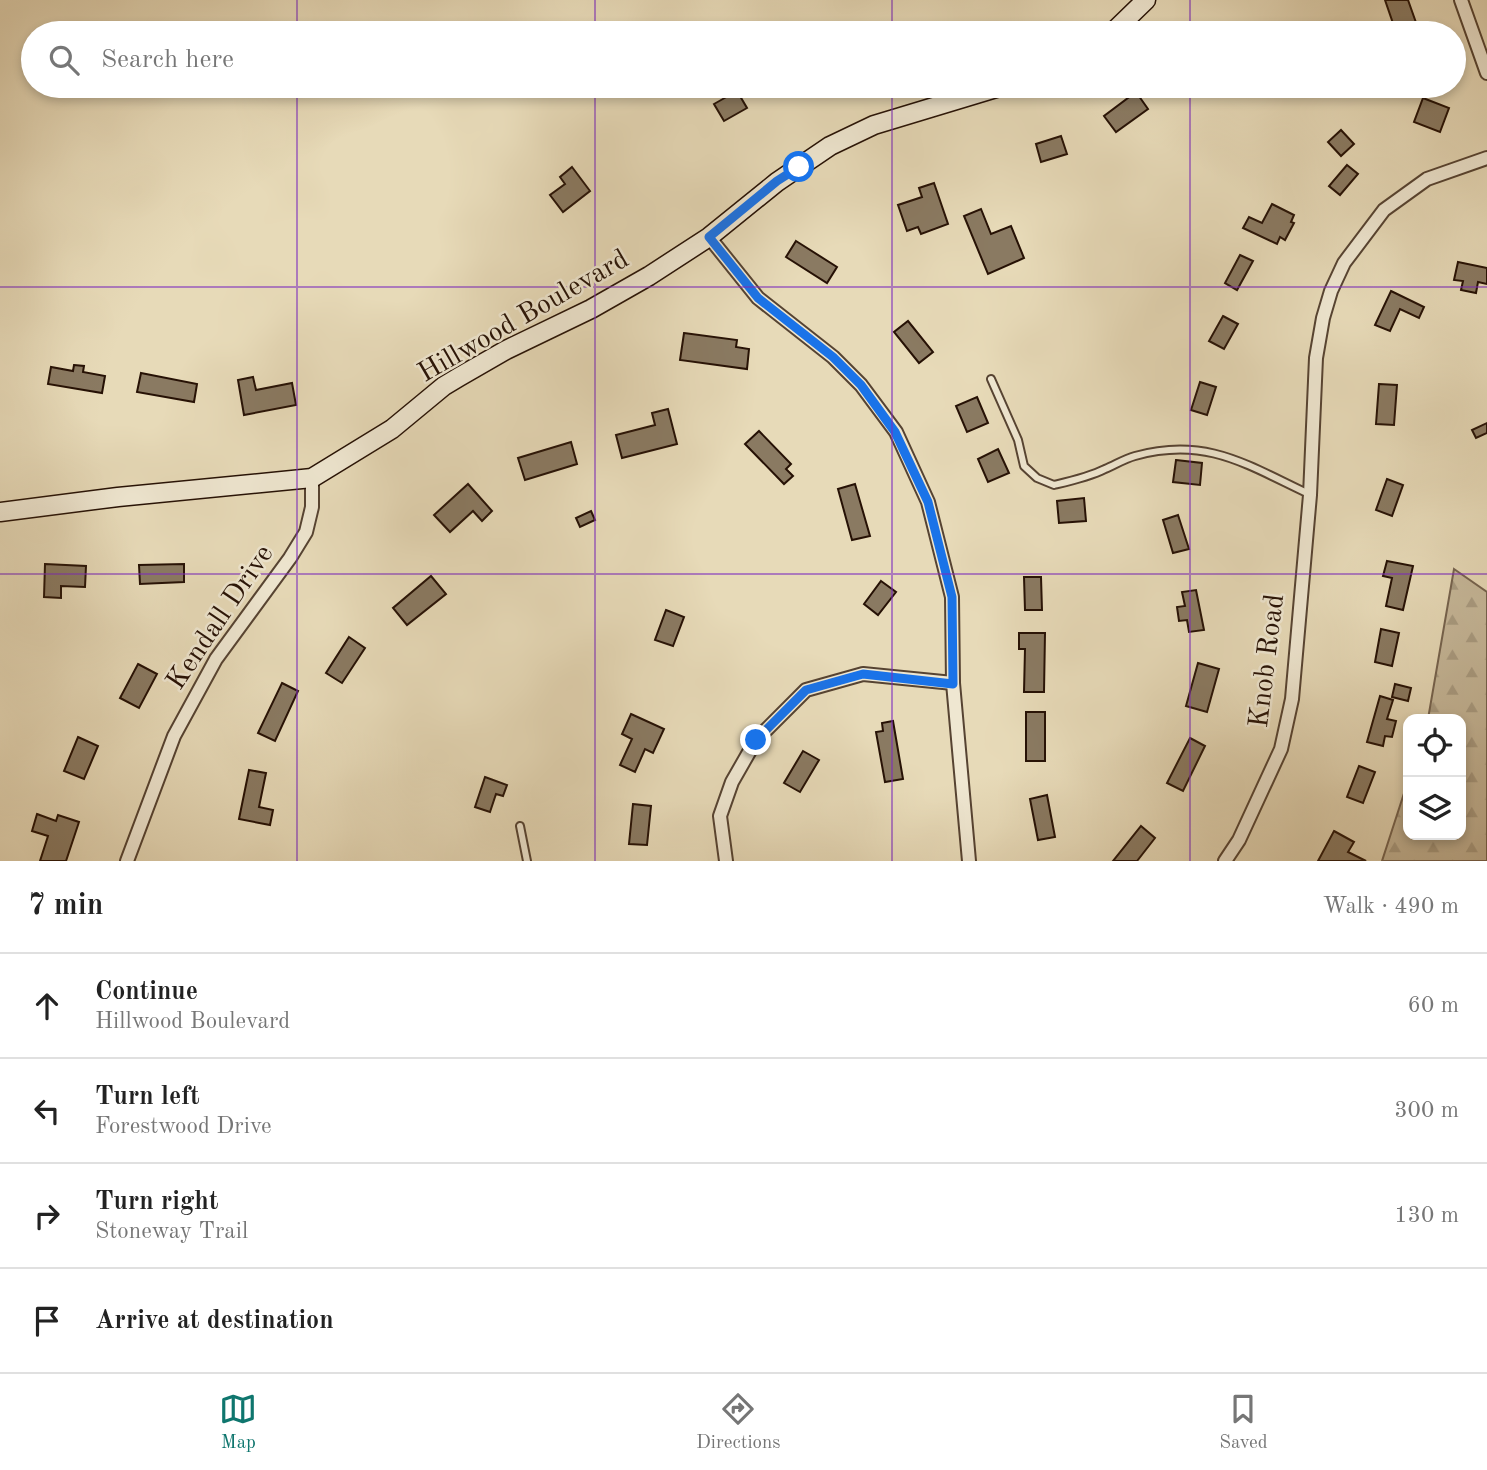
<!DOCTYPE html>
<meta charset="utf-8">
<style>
body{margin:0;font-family:"Old Standard TT",serif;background:#f6f6f6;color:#222}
.controls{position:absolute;right:21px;bottom:21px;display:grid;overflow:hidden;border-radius:14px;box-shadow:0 4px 10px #0003}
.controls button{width:63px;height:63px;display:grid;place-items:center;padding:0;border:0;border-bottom:2px solid #e0e0e0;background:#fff;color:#222;font:35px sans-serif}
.stop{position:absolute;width:21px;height:21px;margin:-16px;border:5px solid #1a73e8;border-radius:50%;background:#fff}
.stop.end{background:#1a73e8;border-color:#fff;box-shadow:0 2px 7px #0008}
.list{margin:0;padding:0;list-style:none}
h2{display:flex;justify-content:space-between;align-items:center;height:91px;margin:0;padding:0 28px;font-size:30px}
h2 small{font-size:23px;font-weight:400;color:#767676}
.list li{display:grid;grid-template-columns:46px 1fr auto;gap:21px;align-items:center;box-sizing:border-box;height:105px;padding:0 28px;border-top:2px solid #e0e0e0}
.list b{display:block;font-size:26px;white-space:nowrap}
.list p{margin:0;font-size:23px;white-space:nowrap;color:#767676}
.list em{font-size:23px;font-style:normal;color:#767676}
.icon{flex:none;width:38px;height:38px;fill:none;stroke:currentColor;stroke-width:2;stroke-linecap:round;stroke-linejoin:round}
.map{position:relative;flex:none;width:1487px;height:861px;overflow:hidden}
.search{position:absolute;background:#fff;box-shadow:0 4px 10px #0003;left:21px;right:21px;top:21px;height:77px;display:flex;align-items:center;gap:18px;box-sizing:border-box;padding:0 24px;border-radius:38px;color:#767676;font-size:26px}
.sheet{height:511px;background:#fff}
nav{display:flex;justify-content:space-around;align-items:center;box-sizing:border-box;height:98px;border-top:2px solid #e0e0e0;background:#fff;font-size:19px;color:#767676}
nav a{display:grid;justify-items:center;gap:4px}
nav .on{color:#0f766e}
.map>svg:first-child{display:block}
.forest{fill:url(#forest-firs);stroke:#766450;stroke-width:2}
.building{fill:#8a7a62;stroke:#261105;stroke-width:2}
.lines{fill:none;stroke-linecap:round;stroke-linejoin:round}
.lane-casing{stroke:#564332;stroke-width:10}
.street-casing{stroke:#564332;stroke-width:16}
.secondary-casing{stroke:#261105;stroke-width:21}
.lane{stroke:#efe7d1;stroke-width:6}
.street{stroke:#efe7d1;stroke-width:12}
.secondary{stroke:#efe7d1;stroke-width:18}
.route{stroke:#1a73e8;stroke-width:9}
.grid{fill:none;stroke:#7b2cbf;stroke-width:2;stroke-opacity:0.55}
.labels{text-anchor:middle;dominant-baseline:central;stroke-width:5;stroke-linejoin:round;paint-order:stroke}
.street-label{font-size:28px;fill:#261105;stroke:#efe7d1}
</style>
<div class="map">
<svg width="1487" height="861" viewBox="0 0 1487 861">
<defs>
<pattern id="forest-firs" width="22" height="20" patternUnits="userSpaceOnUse" patternTransform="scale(1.75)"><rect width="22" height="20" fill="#c6b89a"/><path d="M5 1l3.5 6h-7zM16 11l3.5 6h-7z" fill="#aa9d83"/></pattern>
</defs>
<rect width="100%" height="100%" fill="#e7dab8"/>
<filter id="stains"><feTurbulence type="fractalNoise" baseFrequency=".00286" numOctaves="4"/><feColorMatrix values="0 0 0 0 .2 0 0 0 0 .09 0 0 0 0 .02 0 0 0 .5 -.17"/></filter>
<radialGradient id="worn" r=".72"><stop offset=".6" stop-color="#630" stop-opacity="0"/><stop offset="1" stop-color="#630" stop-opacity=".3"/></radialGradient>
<!-- forest -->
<polygon class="forest" points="1454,569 1487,592 1487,861 1382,861 1408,781 1408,835 1461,835 1461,719 1428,719"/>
<!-- building -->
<g class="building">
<polygon points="1385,0 1408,0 1419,31 1412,33 1404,33 1403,30 1396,32"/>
<polygon points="737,91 747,108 724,121 714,104"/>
<polygon points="1136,92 1148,109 1116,132 1104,116"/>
<polygon points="1423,98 1449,108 1440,132 1414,122"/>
<polygon points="1341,130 1354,144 1341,156 1328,142"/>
<polygon points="1061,136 1067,154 1041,162 1036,144"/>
<polygon points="1347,165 1358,174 1340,195 1329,186"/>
<polygon points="572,167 590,191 563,212 550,195 565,184 560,177"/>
<polygon points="934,183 948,224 921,234 918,227 907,231 898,205 922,197 919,188"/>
<polygon points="1272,204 1294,215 1291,222 1294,223 1285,240 1280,237 1277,244 1243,228 1249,217 1262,223"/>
<polygon points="981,209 991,234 1011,226 1024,258 988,274 964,216"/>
<polygon points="796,241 837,267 827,283 786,257"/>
<polygon points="1240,255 1253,261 1237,290 1225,283"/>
<polygon points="1458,262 1487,268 1487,284 1478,282 1476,293 1461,290 1463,281 1454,280"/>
<polygon points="1391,291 1424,307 1419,318 1400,309 1390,331 1375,325"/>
<polygon points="1223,316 1238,324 1224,349 1209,341"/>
<polygon points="908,321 933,352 919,363 894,332"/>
<polygon points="684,333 737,340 736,347 749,349 747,369 680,360"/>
<polygon points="74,365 84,366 83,372 105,376 102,393 48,384 51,367 73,371"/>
<polygon points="141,373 197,384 194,402 137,392"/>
<polygon points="253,377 256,390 292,383 296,405 244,415 238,380"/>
<polygon points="1200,382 1216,387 1207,415 1191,410"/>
<polygon points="1379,384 1397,385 1394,425 1376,424"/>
<polygon points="977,397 988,423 967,432 956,406"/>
<polygon points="668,409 677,444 622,458 616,435 655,425 652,413"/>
<polygon points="1487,423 1487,433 1476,438 1472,430"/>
<polygon points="759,431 791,464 786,469 793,476 784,484 745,444"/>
<polygon points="571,442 577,464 525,480 518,458"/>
<polygon points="998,449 1009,473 988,482 978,459"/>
<polygon points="1176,460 1202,463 1200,485 1173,482"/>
<polygon points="1387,479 1403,485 1392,516 1376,510"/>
<polygon points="468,484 492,511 482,521 473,511 450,532 434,515"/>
<polygon points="855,484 870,536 852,540 838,489"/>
<polygon points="1084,498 1086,521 1059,523 1057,501"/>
<polygon points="591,511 595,520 580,527 576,518"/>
<polygon points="1178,515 1189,549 1173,553 1163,520"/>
<polygon points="1387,561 1413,566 1403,610 1386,606 1392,578 1383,576"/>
<polygon points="45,564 86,566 85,587 61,586 61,598 44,597"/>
<polygon points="184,564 184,582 140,584 139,565"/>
<polygon points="431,576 446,594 407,625 393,608"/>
<polygon points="1024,577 1041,577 1042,610 1025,610"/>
<polygon points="881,581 896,592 878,615 864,604"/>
<polygon points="1196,590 1204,630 1189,632 1187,620 1179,621 1177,607 1185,606 1182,592"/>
<polygon points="666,610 684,617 673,646 655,640"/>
<polygon points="1381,629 1399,633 1392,666 1375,662"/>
<polygon points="1019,633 1045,633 1044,692 1024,692 1025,649 1019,649"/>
<polygon points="349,637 365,648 342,683 326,673"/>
<polygon points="1198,663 1219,669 1207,712 1186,706"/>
<polygon points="138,664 157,674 139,708 120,698"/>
<polygon points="282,683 298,691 275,741 258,733"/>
<polygon points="1395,684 1411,688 1408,701 1392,697"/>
<polygon points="1380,696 1393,700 1387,719 1396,721 1392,737 1385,736 1383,746 1367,742"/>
<rect x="1026" y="712" width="19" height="49"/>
<polygon points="631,714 664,729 653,753 645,749 635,772 620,765 632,739 622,734"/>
<polygon points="893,721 903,779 885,782 876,732 883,731 882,723"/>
<polygon points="78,737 98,746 84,779 64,771"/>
<polygon points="1190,738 1205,746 1183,791 1167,783"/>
<polygon points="803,751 819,760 800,792 784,783"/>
<polygon points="1359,766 1375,772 1363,803 1347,797"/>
<polygon points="249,770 266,773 259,807 273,810 270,825 239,819"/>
<polygon points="485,777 507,785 503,796 496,794 490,812 475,807"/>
<polygon points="1047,795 1055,837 1038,840 1030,799"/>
<polygon points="633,804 651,806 647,845 629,844"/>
<polygon points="37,814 56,821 58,815 79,822 66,861 40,861 48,836 32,831"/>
<polygon points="1141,826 1155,838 1137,861 1113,861"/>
<polygon points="1334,831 1354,842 1348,852 1366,861 1318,861"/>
</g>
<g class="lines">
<!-- lane casing -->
<g class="lane-casing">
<g id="lane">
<path d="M991 379 1018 440 1024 466 1037 478 1054 485C1071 481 1089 477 1105 469 1115 465 1124 459 1135 456 1206 436 1247 465 1309 494"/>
<polyline points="520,826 527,861"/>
</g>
</g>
<!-- street casing -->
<g class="street-casing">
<g id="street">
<polyline points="1461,0 1487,73"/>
<polyline points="709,237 758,298 833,357 861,385 896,432 928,502 952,597 953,683 969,861"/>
<polyline points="127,861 174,736 216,659 290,558 306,532 312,507 312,478"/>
<polyline points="726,861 720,816 732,782 756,740 806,690 863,674 953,683"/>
<polyline points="1225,861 1239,840 1281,749 1292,699 1310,495 1316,358 1323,318 1331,291 1344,263 1384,210 1427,179 1487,158"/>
</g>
</g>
<!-- secondary casing -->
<g class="secondary-casing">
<g id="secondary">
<polyline points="1112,33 1146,0"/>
<polyline points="0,512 118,497 312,478 392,429 444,386 459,377 506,350 591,309 649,276 709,237 777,182 830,146 874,125 1003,86"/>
</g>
</g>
<!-- lane -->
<use href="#lane" class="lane"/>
<!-- street -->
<use href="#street" class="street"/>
<!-- secondary -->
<use href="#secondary" class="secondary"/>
</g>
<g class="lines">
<!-- route -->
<polyline class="route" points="756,740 806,690 863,674 953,684 952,597 928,502 895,432 861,385 833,357 758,298 709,237 777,181 799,167"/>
</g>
<!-- grid -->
<path class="grid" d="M297 0V33M595 0V33M892 0V33M1190 0V33M297 86V861M595 86V861M892 86V861M1190 86V861M0 287H1487M0 574H1487"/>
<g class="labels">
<!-- street labels -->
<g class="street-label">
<text transform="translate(524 317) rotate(-30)">Hillwood Boulevard</text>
<text transform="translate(221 618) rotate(-56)">Kendall Drive</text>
<text transform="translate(1268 661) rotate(-83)">Knob Road</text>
</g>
</g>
<rect width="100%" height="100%" filter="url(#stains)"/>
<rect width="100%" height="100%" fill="url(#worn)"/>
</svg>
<div class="controls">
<button><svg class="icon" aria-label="locate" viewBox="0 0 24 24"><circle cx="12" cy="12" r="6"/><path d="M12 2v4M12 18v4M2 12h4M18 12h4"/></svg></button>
<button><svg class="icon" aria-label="layers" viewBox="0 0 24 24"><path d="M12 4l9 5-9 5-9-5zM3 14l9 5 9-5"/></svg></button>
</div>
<div class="stop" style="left:799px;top:167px"></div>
<div class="stop end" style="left:756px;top:740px"></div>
<div class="search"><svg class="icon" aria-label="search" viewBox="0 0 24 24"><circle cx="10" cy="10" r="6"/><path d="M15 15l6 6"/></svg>Search here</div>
</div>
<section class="sheet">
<h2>7 min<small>Walk · 490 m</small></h2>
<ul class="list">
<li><svg class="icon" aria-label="ahead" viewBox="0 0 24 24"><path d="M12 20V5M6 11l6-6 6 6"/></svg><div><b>Continue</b><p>Hillwood Boulevard</p></div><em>60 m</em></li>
<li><svg class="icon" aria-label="left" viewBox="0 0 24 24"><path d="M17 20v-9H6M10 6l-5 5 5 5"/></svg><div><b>Turn left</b><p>Forestwood Drive</p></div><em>300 m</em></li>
<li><svg class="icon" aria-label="right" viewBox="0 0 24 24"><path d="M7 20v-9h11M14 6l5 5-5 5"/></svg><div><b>Turn right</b><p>Stoneway Trail</p></div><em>130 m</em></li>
<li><svg class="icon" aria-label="arrive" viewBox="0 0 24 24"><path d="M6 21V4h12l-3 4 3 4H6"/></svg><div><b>Arrive at destination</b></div></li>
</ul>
</section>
<nav>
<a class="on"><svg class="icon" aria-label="map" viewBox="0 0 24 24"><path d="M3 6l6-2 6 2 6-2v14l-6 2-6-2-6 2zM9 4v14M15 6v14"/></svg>Map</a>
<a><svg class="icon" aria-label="directions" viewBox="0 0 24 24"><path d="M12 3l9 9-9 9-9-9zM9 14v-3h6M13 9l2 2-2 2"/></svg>Directions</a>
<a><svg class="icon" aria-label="saved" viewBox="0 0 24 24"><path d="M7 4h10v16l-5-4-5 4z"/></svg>Saved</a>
</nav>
